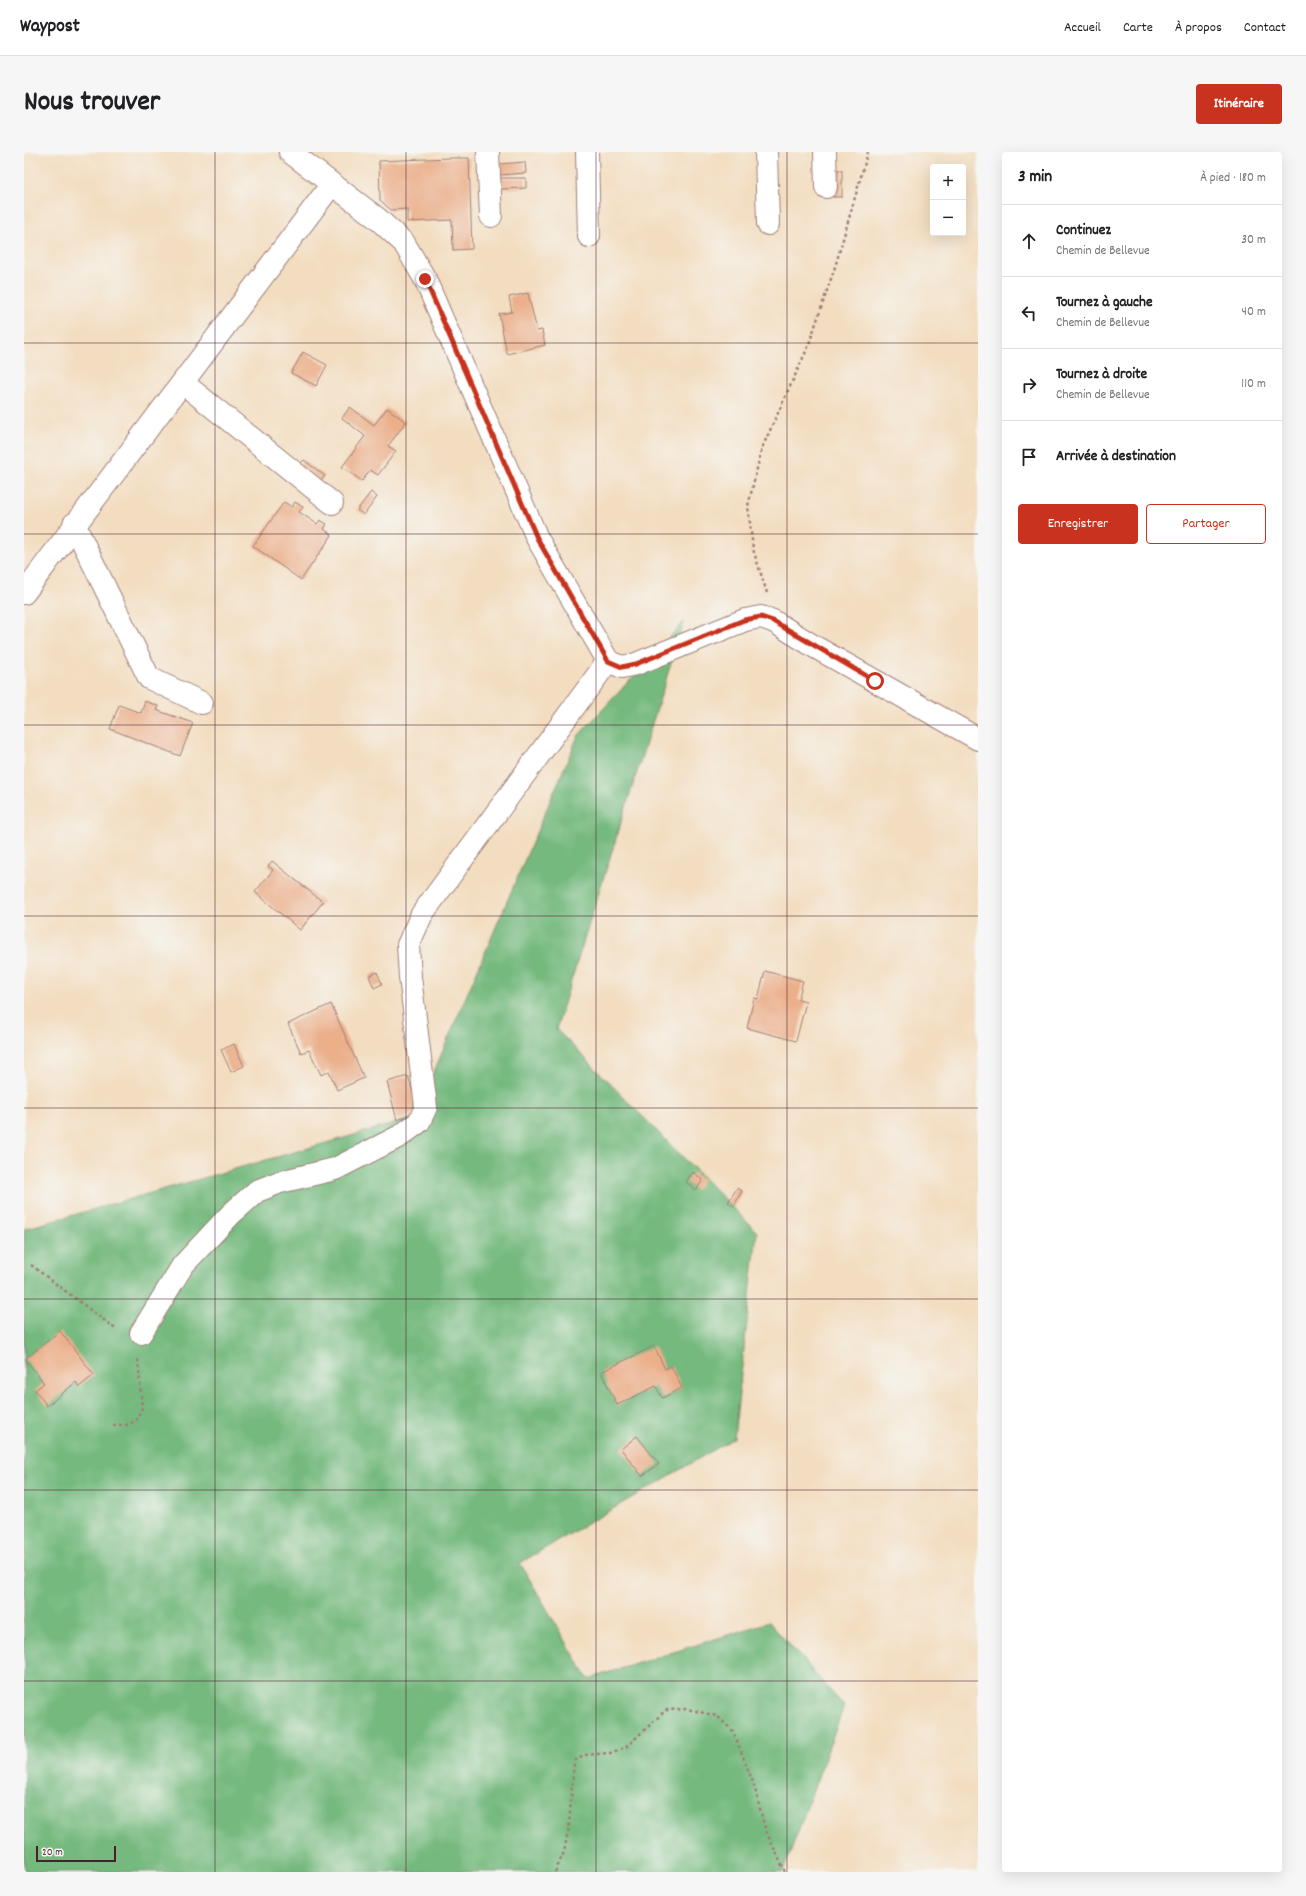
<!DOCTYPE html>
<html lang="fr">
<meta charset="utf-8">
<style>
body{margin:0;font-family:Dekko,sans-serif;background:#f6f6f6;color:#202124}
.controls{position:absolute;right:12px;top:12px;display:grid;overflow:hidden;border-radius:4px;box-shadow:0 4px 16px #0002}
.controls button{width:36px;height:36px;display:grid;place-items:center;padding:0;border:0;border-bottom:1px solid #e0e0e0;background:#fff;color:#202124;font:20px sans-serif}
.scale{position:absolute;left:12px;bottom:10px;width:80px;box-sizing:border-box;padding-left:4px;border:2px solid #4a1f2b;border-top:0;font-size:11px;line-height:14px;white-space:nowrap;color:#4a1f2b;-webkit-text-stroke:3px #f6f6f2;paint-order:stroke}
.stop{position:absolute;width:12px;height:12px;margin:-9px;border:3px solid #c8321e;border-radius:50%;background:#fff}
.stop.end{background:#c8321e;border-color:#fff;box-shadow:0 1px 4px #0008}
.list{margin:0;padding:0;list-style:none}
h2{display:flex;justify-content:space-between;align-items:center;height:52px;margin:0;padding:0 16px;font-size:17px}
h2 small{font-size:13px;font-weight:400;color:#757577}
.list li{display:grid;grid-template-columns:26px 1fr auto;gap:12px;align-items:center;box-sizing:border-box;height:72px;padding:0 16px;border-top:1px solid #e0e0e0}
.list b{display:block;font-size:15px;white-space:nowrap}
.list p{margin:0;font-size:13px;white-space:nowrap;color:#757577}
.list em{font-size:13px;font-style:normal;color:#757577}
.actions{display:flex;gap:8px;padding:12px 16px}
.actions a{flex:1;padding:9px 0;border:1px solid #c8321e;border-radius:4px;text-align:center;font-size:14px;color:#c8321e}
.actions .main{background:#c8321e;color:#fff}
.icon{flex:none;width:22px;height:22px;fill:none;stroke:currentColor;stroke-width:2;stroke-linecap:round;stroke-linejoin:round}
.map{position:relative;flex:none;width:954px;height:1720px;overflow:hidden;border-radius:4px}
header{display:flex;align-items:center;gap:24px;box-sizing:border-box;height:56px;padding:0 20px;background:#fff;border-bottom:1px solid #e0e0e0}
header strong{font-size:19px}
nav{display:flex;gap:22px;margin-inline-start:auto;font-size:14px}
.intro{display:flex;align-items:center;justify-content:space-between;box-sizing:border-box;height:96px;padding:0 24px}
h1{margin:0;font-size:28px}
.button{padding:10px 18px;border-radius:4px;background:#c8321e;color:#fff;font-size:14px;font-weight:700}
main{display:flex;gap:24px;padding:0 24px}
aside{flex:1;background:#fff;border-radius:4px;box-shadow:0 4px 16px #0002}
.map>svg:first-child{display:block}
.forest{fill:#74b97e;stroke:#5f6c54}
.building{fill:#ebaf8a}
.lines{fill:none;stroke-linecap:round;stroke-linejoin:round}
.minor-casing{stroke:#9e7e76;stroke-width:24}
.path{stroke:#9e7e76;stroke-width:2.5;stroke-dasharray:3 3;stroke-linecap:butt}
.minor{stroke:#fff;stroke-width:22}
.route{stroke:#c8321e;stroke-width:5}
.grid{fill:none;stroke:#4a1f2b;stroke-width:1;stroke-opacity:0.55}
</style>
<header>
<strong>Waypost</strong>
<nav><a>Accueil</a><a>Carte</a><a>À propos</a><a>Contact</a></nav>
</header>
<div class="intro"><h1>Nous trouver</h1><a class="button">Itinéraire</a></div>
<main>
<div class="map">
<svg width="954" height="1720" viewBox="0 0 954 1720">
<rect width="100%" height="100%" fill="#f6f6f2"/>
<filter id="ink" filterUnits="userSpaceOnUse"><feTurbulence type="fractalNoise" baseFrequency=".025" numOctaves="2"/><feDisplacementMap in="SourceGraphic" scale="8" xChannelSelector="R" yChannelSelector="G"/><feConvolveMatrix kernelMatrix="1 2 1 2 8 2 1 2 1" color-interpolation-filters="sRGB"/></filter>
<filter id="wash" filterUnits="userSpaceOnUse"><feTurbulence type="fractalNoise" baseFrequency=".012" numOctaves="4" result="noise"/><feDisplacementMap in="SourceGraphic" scale="16" xChannelSelector="R" yChannelSelector="G"/><feGaussianBlur stdDeviation="0.9" result="paint"/><feColorMatrix in="noise" values="0 0 0 0 0 0 0 0 0 0 0 0 0 0 0 0 0 1.4 0 .05"/><feComposite in="paint" operator="in"/></filter>
<g filter="url(#wash)">
<rect width="100%" height="100%" fill="#f3ddc0"/>
<!-- forest -->
<polygon class="forest" points="660,470 532,877 733,1080 710,1286 496,1411 564,1527 745,1470 820,1554 759,1720 213,1720 210,1716 201,1720 0,1720 0,1077 390,966 554,584"/>
<g id="blocks">
<!-- building -->
<g class="building">
<polygon points="425,6 445,6 448,97 429,98 428,68 383,70 383,57 367,58 356,48 355,9"/>
<polygon points="501,10 502,21 476,23 475,12"/>
<polygon points="808,18 818,18 818,45 809,45"/>
<polygon points="476,26 502,26 502,36 476,37"/>
<polygon points="504,141 513,179 518,178 521,193 483,202 475,162 488,160 485,145"/>
<polygon points="279,200 303,213 292,234 267,221"/>
<polygon points="326,255 350,273 363,256 382,270 364,294 372,299 354,323 346,318 338,329 318,315 341,284 318,266"/>
<polygon points="280,308 301,324 296,329 275,313"/>
<polygon points="347,340 353,345 340,363 333,358"/>
<polygon points="260,350 268,355 271,350 279,355 275,360 293,372 296,368 303,372 300,377 308,383 277,428 229,394"/>
<polygon points="121,549 134,554 132,558 169,571 156,604 86,577 95,553 117,561"/>
<polygon points="248,709 299,750 276,778 231,740 249,718 244,714"/>
<polygon points="741,819 779,829 774,848 782,850 772,889 723,876 730,846 734,847"/>
<polygon points="353,820 358,832 350,836 345,824"/>
<polygon points="307,852 340,926 313,938 305,919 297,923 285,898 277,901 264,872"/>
<polygon points="210,892 220,914 207,920 197,898"/>
<polygon points="384,924 390,946 390,961 373,968 363,930"/>
<polygon points="669,1020 679,1028 672,1038 662,1030"/>
<polygon points="713,1036 718,1039 710,1054 704,1050"/>
<polygon points="36,1179 70,1223 55,1235 52,1230 23,1254 11,1238 20,1231 1,1207"/>
<polygon points="630,1194 641,1217 647,1214 658,1236 638,1246 632,1234 593,1253 577,1220"/>
<polygon points="613,1284 635,1312 618,1324 597,1297"/>
</g>
</g>
</g>
<g filter="url(#ink)">
<use href="#blocks" fill-opacity="0" stroke="#9e7e76" stroke-width="1"/>
<g class="lines">
<!-- minor casing -->
<g class="minor-casing">
<g id="minor">
<polyline points="266,0 354,67 380,91 401,127 513,386 584,509 598,515 612,512 721,468 737,465 749,469 791,495 954,587"/>
<polyline points="464,0 467,64"/>
<polyline points="563,0 565,84"/>
<polyline points="742,0 744,72"/>
<polyline points="801,0 802,35"/>
<polyline points="159,231 308,351"/>
<polyline points="50,372 125,526 178,551"/>
<polyline points="0,441 308,32"/>
<polyline points="117,1181 159,1113 207,1062 233,1039 256,1030 311,1017 376,984 395,970 402,955 386,825 384,793 398,762 584,509"/>
</g>
</g>
<!-- path -->
<g class="path">
<polyline points="743,441 729,397 724,354 738,296 784,195 811,115 844,0"/>
<polyline points="7,1113 93,1178"/>
<polyline points="89,1273 102,1273 112,1269 118,1256 114,1206"/>
<polyline points="531,1720 540,1700 545,1674 550,1609 562,1603 586,1601 602,1595 642,1558 663,1557 693,1564 709,1579 730,1633 741,1677 761,1720"/>
</g>
<!-- minor -->
<use href="#minor" class="minor"/>
</g>
</g>
<g class="lines" filter="url(#ink)">
<!-- route -->
<polyline class="route" points="401,127 513,386 584,509 598,515 612,512 720,468 737,465 749,469 851,529"/>
</g>
<!-- grid -->
<path class="grid" d="M191 0V1720M382 0V1720M572 0V1720M763 0V1720M0 191H954M0 382H954M0 573H954M0 764H954M0 956H954M0 1147H954M0 1338H954M0 1529H954"/>
</svg>
<div class="controls">
<button>+</button>
<button>−</button>
</div>
<div class="scale">20 m</div>
<div class="stop" style="left:851px;top:529px"></div>
<div class="stop end" style="left:401px;top:127px"></div>
</div>
<aside>
<h2>3 min<small>À pied · 180 m</small></h2>
<ul class="list">
<li><svg class="icon" aria-label="ahead" viewBox="0 0 24 24"><path d="M12 20V5M6 11l6-6 6 6"/></svg><div><b>Continuez</b><p>Chemin de Bellevue</p></div><em>30 m</em></li>
<li><svg class="icon" aria-label="left" viewBox="0 0 24 24"><path d="M17 20v-9H6M10 6l-5 5 5 5"/></svg><div><b>Tournez à gauche</b><p>Chemin de Bellevue</p></div><em>40 m</em></li>
<li><svg class="icon" aria-label="right" viewBox="0 0 24 24"><path d="M7 20v-9h11M14 6l5 5-5 5"/></svg><div><b>Tournez à droite</b><p>Chemin de Bellevue</p></div><em>110 m</em></li>
<li><svg class="icon" aria-label="arrive" viewBox="0 0 24 24"><path d="M6 21V4h12l-3 4 3 4H6"/></svg><div><b>Arrivée à destination</b></div></li>
</ul>
<div class="actions"><a class="main">Enregistrer</a><a>Partager</a></div>
</aside>
</main>
